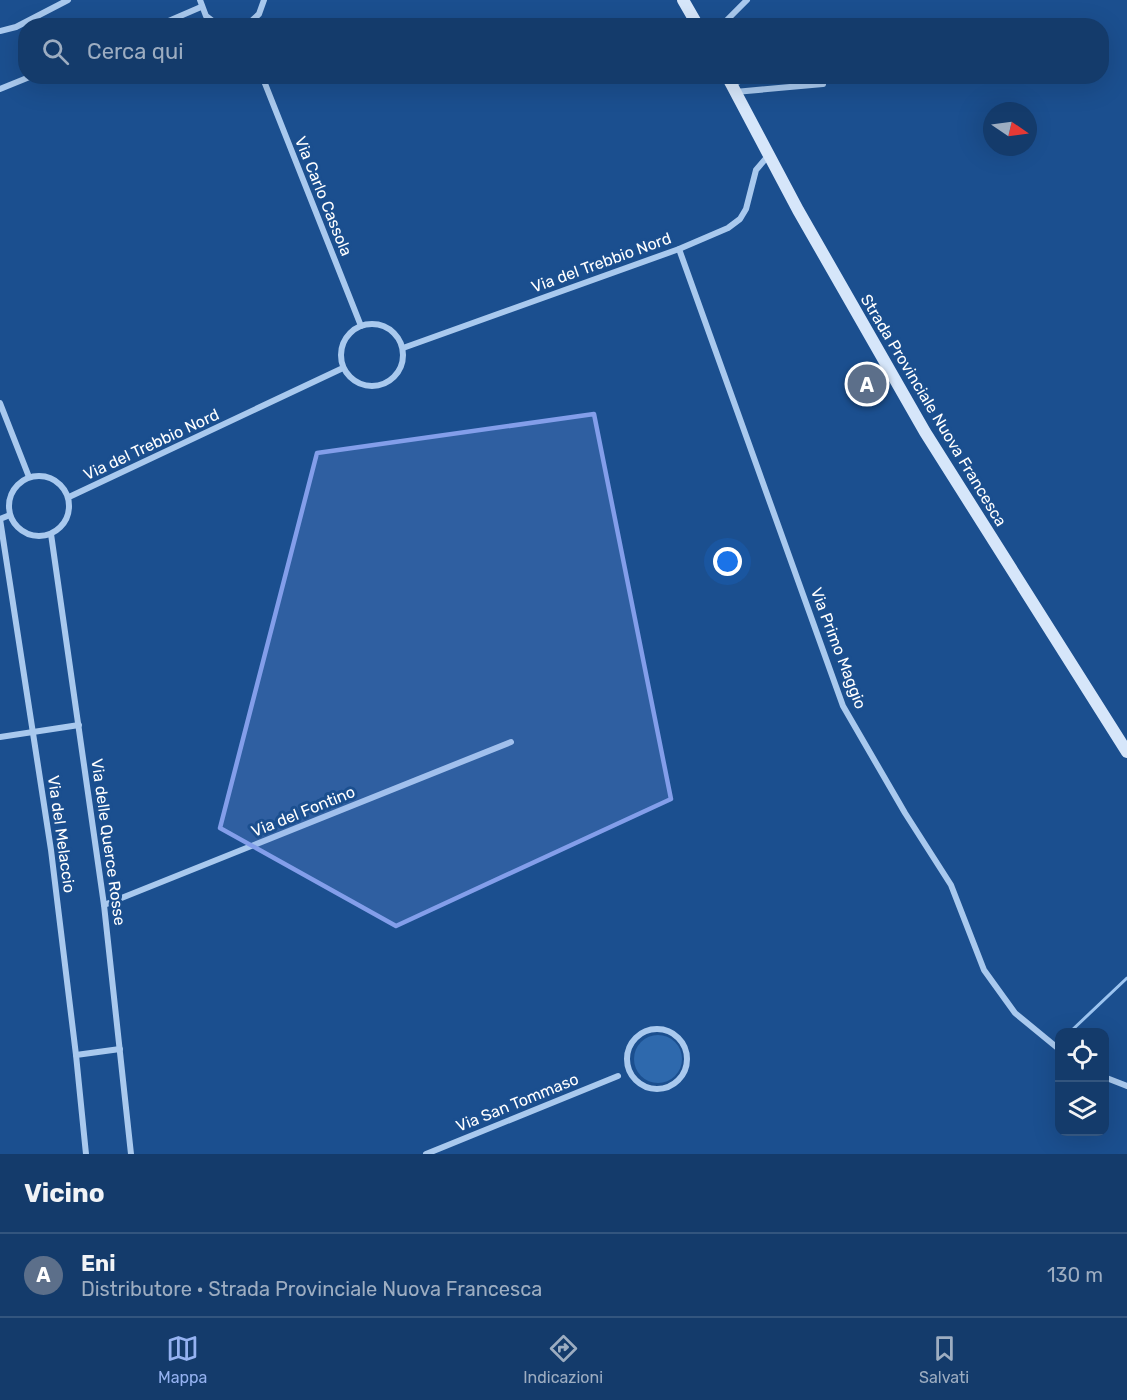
<!DOCTYPE html>
<html lang="it">
<meta charset="utf-8">
<style>
:root{--surface:#143b6b;--page:#214673;--text:#f1f3f6;--muted:#9dadc1;--line:#33557e;--accent:#95b2f1}
body{margin:0;font-family:Rubik,sans-serif;background:var(--page);color:var(--text)}
.controls{position:absolute;right:18px;bottom:18px;display:grid;overflow:hidden;border-radius:12px;box-shadow:0 6px 24px #0002}
.controls button{width:54px;height:54px;display:grid;place-items:center;padding:0;border:0;border-bottom:2px solid var(--line);background:var(--surface);color:var(--text);font:30px sans-serif}
.compass{position:absolute;left:983px;top:102px;width:54px;height:54px;border-radius:50%;background:var(--surface);box-shadow:0 6px 24px #0002;rotate:103deg}
.you{position:absolute;left:728px;top:562px;width:21px;height:21px;margin:-15px;border:4px solid #fff;border-radius:50%;background:#1a73e8;box-shadow:0 0 0 9px #1a73e833}
.badge{display:grid;place-items:center;width:39px;height:39px;border-radius:50%;background:var(--accent);color:#fff;font-size:20px;font-weight:700}
.pin{position:absolute;translate:-50% -50%;border:3px solid #fff;box-shadow:0 2px 6px #0006}
.list{margin:0;padding:0;list-style:none}
h2{display:flex;justify-content:space-between;align-items:center;height:78px;margin:0;padding:0 24px;font-size:26px}
h2 small{font-size:20px;font-weight:400;color:var(--muted)}
.list li{display:grid;grid-template-columns:39px 1fr auto;gap:18px;align-items:center;box-sizing:border-box;height:84px;padding:0 24px;border-top:2px solid var(--line)}
.list b{display:block;font-size:22px;white-space:nowrap}
.list p{margin:0;font-size:20px;white-space:nowrap;color:var(--muted)}
.list em{font-size:20px;font-style:normal;color:var(--muted)}
.icon{flex:none;width:33px;height:33px;fill:none;stroke:currentColor;stroke-width:2;stroke-linecap:round;stroke-linejoin:round}
.map{position:relative;flex:none;width:1127px;height:1154px;overflow:hidden}
.search{position:absolute;background:var(--surface);box-shadow:0 6px 24px #0002;left:18px;right:18px;top:18px;height:66px;display:flex;align-items:center;gap:15px;box-sizing:border-box;padding:0 21px;border-radius:24px;color:var(--muted);font-size:22px}
.sheet{height:162px;background:var(--surface)}
nav{display:flex;justify-content:space-around;align-items:center;box-sizing:border-box;height:84px;border-top:2px solid var(--line);background:var(--surface);font-size:16px;color:var(--muted)}
nav a{display:grid;justify-items:center;gap:3px}
nav .on{color:var(--accent)}
.map>svg:first-child{display:block}
</style>
<div class="map">
<svg width="1127" height="1154" viewBox="0 0 1127 1154">
<rect width="100%" height="100%" fill="#1b4f8f"/>
<circle fill="#2e69ad" cx="658" cy="1059" r="24"/>
<g fill="none" stroke-linecap="round" stroke-linejoin="round">
<path stroke="#9cc4f0" stroke-width="3" d="M1070,1032L1127,978"/>
<g stroke="#a9c9ee" stroke-width="6">
<path d="M200,0L206,16L219,26"/>
<path d="M157,26L201,7"/>
<path d="M246,26L259,14L264,0"/>
<path d="M721,26L747,0"/>
<path d="M0,31L16,27L68,0"/>
<path d="M262,76L361,326"/>
<path d="M732,84L753,76"/>
<path d="M0,89L32,76"/>
<path d="M735,92L823,84"/>
<path d="M679,249L843,706L905,813L951,885L984,970L1015,1013L1060,1050"/>
<circle cx="372" cy="355" r="31"/>
<path d="M403,348L679,249L728,228L740,219L746,209L756,170L768,156"/>
<path d="M0,403L29,477"/>
<circle cx="39" cy="506" r="30"/>
<path d="M69,497L343,368"/>
<path d="M10,515L0,519L51,850L76,1055L86,1154"/>
<path d="M51,534L104,905L131,1154"/>
<path d="M0,737L79,725"/>
<path d="M104,905L511,742"/>
<circle cx="657" cy="1059" r="30"/>
<path d="M76,1055L120,1049"/>
<path d="M1104,1077L1127,1086"/>
<path d="M426,1154L618,1076"/>
</g>
<g stroke="#d6e6fa" stroke-width="12">
<path d="M683,0L698,26"/>
<path d="M727,76L798,210L925,432L1127,752"/>
</g>
</g>
<path fill="#839eea" fill-opacity="0.2" stroke="#839eea" stroke-width="4.5" stroke-linejoin="round" d="M594,414L671,799L396,926L220,828L317,453Z"/>
<g text-anchor="middle" stroke-width="6" stroke-linejoin="round" paint-order="stroke">
<g font-size="16" fill="#fff" stroke="#1b4f8f">
<text transform="translate(324 196) rotate(68)" y="6">Via Carlo Cassola</text>
<text transform="translate(601 262) rotate(-20)" y="6">Via del Trebbio Nord</text>
<text transform="translate(934 410) rotate(59)" y="6">Strada Provinciale Nuova Francesca</text>
<text transform="translate(151 444) rotate(-25)" y="6">Via del Trebbio Nord</text>
<text transform="translate(839 648) rotate(69)" y="6">Via Primo Maggio</text>
<text transform="translate(303 811) rotate(-22)" y="6">Via del Fontino</text>
<text transform="translate(62 834) rotate(82)" y="6">Via del Melaccio</text>
<text transform="translate(109 842) rotate(82)" y="6">Via delle Querce Rosse</text>
<text transform="translate(517 1102) rotate(-22)" y="6">Via San Tommaso</text>
</g>
</g>
</svg>
<div class="controls">
<button><svg class="icon" aria-label="locate" viewBox="0 0 24 24"><circle cx="12" cy="12" r="6"/><path d="M12 2v4M12 18v4M2 12h4M18 12h4"/></svg></button>
<button><svg class="icon" aria-label="layers" viewBox="0 0 24 24"><path d="M12 4l9 5-9 5-9-5zM3 14l9 5 9-5"/></svg></button>
</div>
<svg class="compass" viewBox="-18 -18 36 36"><path d="M0-13l5 13h-10z" fill="#e53935"/><path d="M0 13l5-13h-10z" fill="#9dadc1"/></svg>
<div class="you"></div>
<div class="pin badge" style="left:867px;top:384px;background:#5c6f8a">A</div>
<div class="search"><svg class="icon" aria-label="search" viewBox="0 0 24 24"><circle cx="10" cy="10" r="6"/><path d="M15 15l6 6"/></svg>Cerca qui</div>
</div>
<section class="sheet">
<h2>Vicino<small></small></h2>
<ul class="list">
<li><span class="badge" style="background:#5c6f8a">A</span><div><b>Eni</b><p>Distributore · Strada Provinciale Nuova Francesca</p></div><em>130 m</em></li>
</ul>
</section>
<nav>
<a class="on"><svg class="icon" aria-label="map" viewBox="0 0 24 24"><path d="M3 6l6-2 6 2 6-2v14l-6 2-6-2-6 2zM9 4v14M15 6v14"/></svg>Mappa</a>
<a><svg class="icon" aria-label="directions" viewBox="0 0 24 24"><path d="M12 3l9 9-9 9-9-9zM9 14v-3h6M13 9l2 2-2 2"/></svg>Indicazioni</a>
<a><svg class="icon" aria-label="saved" viewBox="0 0 24 24"><path d="M7 4h10v16l-5-4-5 4z"/></svg>Salvati</a>
</nav>
